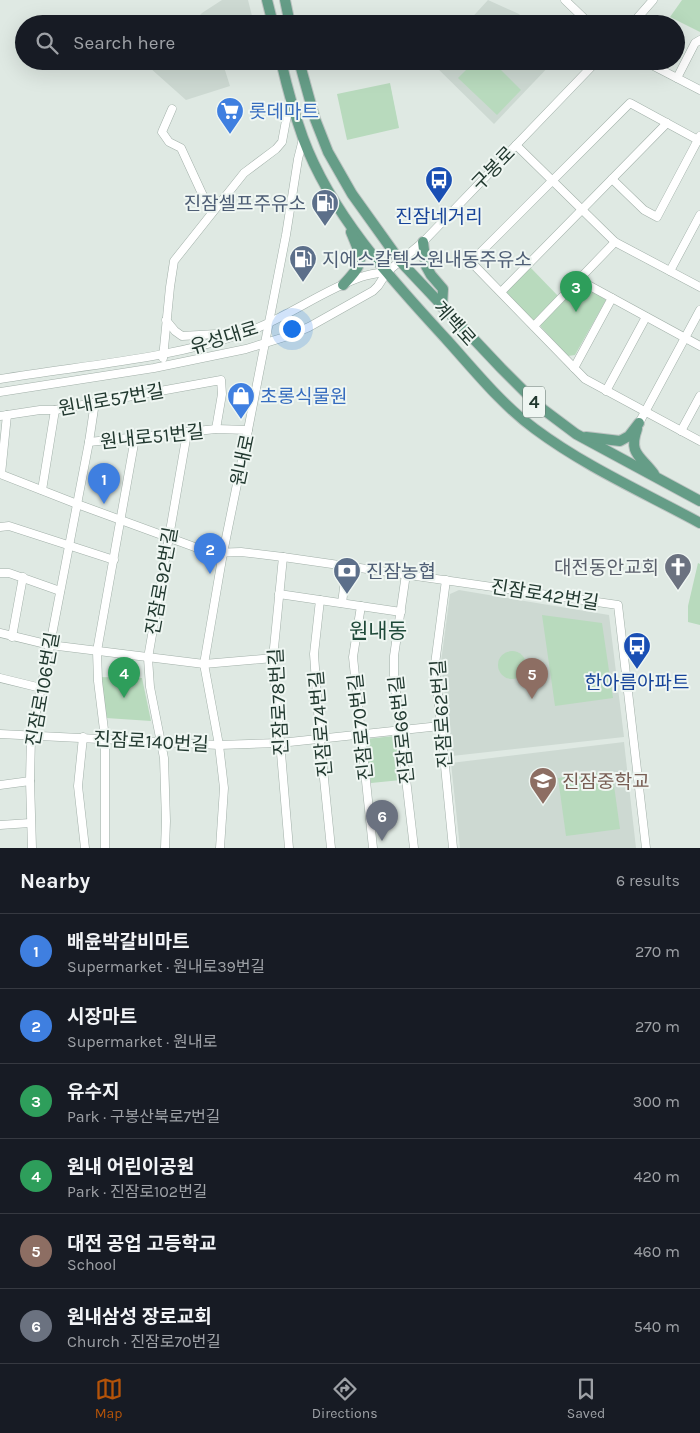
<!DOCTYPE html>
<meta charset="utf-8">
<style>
:root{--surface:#171b24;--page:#20242c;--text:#f1f3f6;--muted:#9ea1a6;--line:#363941;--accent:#b45309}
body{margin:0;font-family:Karla,"Noto Sans KR",sans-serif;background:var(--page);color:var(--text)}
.you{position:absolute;left:291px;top:328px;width:18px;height:18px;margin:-12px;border:4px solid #fff;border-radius:50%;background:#1a73e8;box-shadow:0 0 0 8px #1a73e833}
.badge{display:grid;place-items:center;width:32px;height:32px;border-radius:50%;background:var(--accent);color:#fff;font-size:16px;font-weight:700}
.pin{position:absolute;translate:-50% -41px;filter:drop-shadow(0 1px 2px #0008)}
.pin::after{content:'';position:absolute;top:26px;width:18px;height:15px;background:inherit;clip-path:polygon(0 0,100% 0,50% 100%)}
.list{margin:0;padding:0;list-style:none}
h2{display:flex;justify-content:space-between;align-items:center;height:65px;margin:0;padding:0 20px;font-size:21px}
h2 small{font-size:16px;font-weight:400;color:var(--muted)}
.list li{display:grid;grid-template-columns:32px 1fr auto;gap:15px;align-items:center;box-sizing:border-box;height:75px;padding:0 20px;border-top:1px solid var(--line)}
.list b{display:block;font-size:19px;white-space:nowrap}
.list p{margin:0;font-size:16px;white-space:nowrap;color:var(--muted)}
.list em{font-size:16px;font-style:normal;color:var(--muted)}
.icon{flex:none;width:28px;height:28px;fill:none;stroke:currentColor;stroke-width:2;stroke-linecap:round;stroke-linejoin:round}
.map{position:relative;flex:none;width:700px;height:848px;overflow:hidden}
.search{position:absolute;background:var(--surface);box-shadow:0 5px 20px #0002;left:15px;right:15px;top:15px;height:55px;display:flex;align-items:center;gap:12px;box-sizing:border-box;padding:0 18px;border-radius:28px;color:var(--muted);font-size:19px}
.sheet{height:515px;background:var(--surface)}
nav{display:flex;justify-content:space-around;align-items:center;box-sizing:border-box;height:70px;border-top:1px solid var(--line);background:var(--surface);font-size:14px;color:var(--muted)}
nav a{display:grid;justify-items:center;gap:2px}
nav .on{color:var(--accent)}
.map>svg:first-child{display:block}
</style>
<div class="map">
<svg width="700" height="848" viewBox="0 0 700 848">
<rect width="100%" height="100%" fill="#dfe9e3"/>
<g fill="#cdd9d2">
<path d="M222,0H248L254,24H191L202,13Z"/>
<path d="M488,0L519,14L529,24H466Z"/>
<path d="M155,61H234L224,67L230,86L186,100L149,67Z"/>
<path d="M430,61H554L494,124Z"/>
<path d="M459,590L609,615L624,737L452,756L441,662L450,594Z"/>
<path d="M624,742L636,848H460L451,763Z"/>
</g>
<g fill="#b8dabd">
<path d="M682,0H700V32L670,17Z"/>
<path d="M475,61H492L521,90L497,115L458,78Z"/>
<path d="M390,83L399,128L347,140L337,94Z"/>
<path d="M529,266L559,297L535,323L504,291Z"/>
<path d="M582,283L606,300L575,355L568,356L541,327L540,323Z"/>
<path d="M698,563L700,564V625L688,622V606Z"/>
<path d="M542,615L602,623L613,698L555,706Z"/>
<circle cx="512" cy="665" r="14"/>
<path d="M98,677L142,678L151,721L106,718Z"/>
<path d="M394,736L396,740L401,780L371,783L366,739Z"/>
<path d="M612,771L620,829L566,836L558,778Z"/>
</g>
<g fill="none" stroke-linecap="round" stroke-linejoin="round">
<defs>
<g id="minor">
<path d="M565,0L590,24"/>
<path d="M632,24L653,0"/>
<path d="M644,61L700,90"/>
<path d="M677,78L695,43L700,40"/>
<path d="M172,109L162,132L169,142L181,148L211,213"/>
<path d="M700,141L630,103L471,262L585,379L700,441"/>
<path d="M516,145L615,242L700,287"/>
<path d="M612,179L644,210L657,217L700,136"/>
<path d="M670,271L700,215"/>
<path d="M579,280L700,346"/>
<path d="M501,292L667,123"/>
<path d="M166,320L175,331L182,336L234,333"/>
<path d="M534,326L615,242"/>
<path d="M163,358L170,287L174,261L244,173L276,149L282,142L290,99"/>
<path d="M574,368L612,298"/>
<path d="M0,379C83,365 167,360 247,332C287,318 321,291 361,277C369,274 378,273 387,272"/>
<path d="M606,391L646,317"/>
<path d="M0,392L154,368L246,349L288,336L309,327L373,291L378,286L387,272L423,242L597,61"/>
<path d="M0,416L40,410H55L221,380L222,394L216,429"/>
<path d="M639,423L700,310"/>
<path d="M681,431L700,396"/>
<path d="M89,442L216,429L248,430"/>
<path d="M0,474L77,504L211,553L241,552L283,557L618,605L646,848"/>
<path d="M1,474L7,415"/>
<path d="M42,490L55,410"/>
<path d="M0,527L9,526L114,560"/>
<path d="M283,557L273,658L289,848"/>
<path d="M0,573H9L60,591"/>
<path d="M406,574L394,656V675L414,848"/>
<path d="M446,580L435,664L453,848"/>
<path d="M279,594L401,612"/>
<path d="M320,600L314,654L320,739L331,848"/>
<path d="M342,603L347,565"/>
<path d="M361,606L353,657L373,848"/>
<path d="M0,633L50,645L204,664L273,658"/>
<path d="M12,637L23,577"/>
<path d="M0,678L41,688"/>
<path d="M0,734L219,745L280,743L440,726"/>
<path d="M83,737L78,786L85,848"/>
<path d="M0,785L30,781"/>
<path d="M0,825L30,823"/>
<path d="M32,848L30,781L31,736L50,645L89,442L95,402"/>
<path d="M105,848V738L98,681L97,651L135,438"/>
<path d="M165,848L166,821L164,758L150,687L148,658L187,433"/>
<path d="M220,848L224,788L219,745L204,664L223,553L248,430L286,235L298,159L303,139"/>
</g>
<g id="major">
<path d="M267,0L273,24"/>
<path d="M285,0L290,24"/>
<path d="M281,61C287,87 294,113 303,138C332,216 392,280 447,340C475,371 502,405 535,429C586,467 645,493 700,523"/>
<path d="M299,61L315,119L328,152L352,194L400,261L501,368L540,407L576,434L700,501"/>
<path d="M423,242L426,266L431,275L443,289L442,307"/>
<path d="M343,285C365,262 363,261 351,232"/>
<path d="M637,429C628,454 641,456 654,474"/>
<path d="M586,437L620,441L629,436L639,423"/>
</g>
</defs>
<use href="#minor" stroke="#a2b0a9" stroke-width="9"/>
<use href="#major" stroke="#bcc3c1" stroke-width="12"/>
<use href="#minor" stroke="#fff" stroke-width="8"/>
<use href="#major" stroke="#659d87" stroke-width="10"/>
</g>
<defs>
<symbol id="supermarket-pin" viewBox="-11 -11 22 30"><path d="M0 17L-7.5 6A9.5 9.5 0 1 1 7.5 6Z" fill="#3f7fe0" stroke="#eff6f2"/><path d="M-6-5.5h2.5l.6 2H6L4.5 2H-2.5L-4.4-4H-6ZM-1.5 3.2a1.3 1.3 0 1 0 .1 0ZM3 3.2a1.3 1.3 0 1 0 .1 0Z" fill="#fff"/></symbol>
<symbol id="bus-pin" viewBox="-11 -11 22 30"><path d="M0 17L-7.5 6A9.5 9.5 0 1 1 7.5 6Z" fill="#1a4fb4" stroke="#eff6f2"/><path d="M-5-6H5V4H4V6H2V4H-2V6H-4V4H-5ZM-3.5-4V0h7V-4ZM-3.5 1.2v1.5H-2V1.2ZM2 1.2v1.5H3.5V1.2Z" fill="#fff"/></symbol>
<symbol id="fuel-pin" viewBox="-11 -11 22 30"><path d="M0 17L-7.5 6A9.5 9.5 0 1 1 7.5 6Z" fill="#5c6f8a" stroke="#eff6f2"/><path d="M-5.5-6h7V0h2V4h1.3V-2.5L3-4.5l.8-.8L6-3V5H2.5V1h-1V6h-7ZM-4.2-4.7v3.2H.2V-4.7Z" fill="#fff"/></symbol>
<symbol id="shop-pin" viewBox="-11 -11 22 30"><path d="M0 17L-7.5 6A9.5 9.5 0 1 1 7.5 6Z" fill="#3f7fe0" stroke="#eff6f2"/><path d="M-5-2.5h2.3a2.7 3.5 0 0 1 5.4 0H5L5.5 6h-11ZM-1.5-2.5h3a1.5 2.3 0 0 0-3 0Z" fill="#fff"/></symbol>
<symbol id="church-pin" viewBox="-11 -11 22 30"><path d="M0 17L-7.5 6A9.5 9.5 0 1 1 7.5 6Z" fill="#6b7280" stroke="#eff6f2"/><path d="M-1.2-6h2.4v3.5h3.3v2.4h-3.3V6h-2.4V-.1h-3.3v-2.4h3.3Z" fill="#fff"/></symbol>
<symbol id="bank-pin" viewBox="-11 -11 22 30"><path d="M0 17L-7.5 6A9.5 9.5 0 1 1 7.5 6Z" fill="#5c6f8a" stroke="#eff6f2"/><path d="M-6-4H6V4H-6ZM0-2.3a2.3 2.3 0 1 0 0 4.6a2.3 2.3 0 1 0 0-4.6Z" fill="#fff"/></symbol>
<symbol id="school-pin" viewBox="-11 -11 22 30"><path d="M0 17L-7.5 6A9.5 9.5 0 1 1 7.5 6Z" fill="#8d6e63" stroke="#eff6f2"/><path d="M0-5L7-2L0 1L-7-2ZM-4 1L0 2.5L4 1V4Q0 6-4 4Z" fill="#fff"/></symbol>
</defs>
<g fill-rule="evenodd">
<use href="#supermarket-pin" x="214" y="95" width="32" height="43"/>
<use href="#bus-pin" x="423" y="164" width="32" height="43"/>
<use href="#fuel-pin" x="309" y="187" width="32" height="43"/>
<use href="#fuel-pin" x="287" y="243" width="32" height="43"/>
<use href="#shop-pin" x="225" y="380" width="32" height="43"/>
<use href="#church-pin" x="662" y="551" width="32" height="43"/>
<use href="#bank-pin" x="331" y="555" width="32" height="43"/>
<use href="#bus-pin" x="621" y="630" width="32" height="43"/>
<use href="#school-pin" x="527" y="765" width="32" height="43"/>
</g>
<g text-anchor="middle" stroke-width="4" stroke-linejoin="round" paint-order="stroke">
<rect fill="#eff6f2" stroke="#5f716a" stroke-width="1" x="523" y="386.5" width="22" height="31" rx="4"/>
<g font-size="18" font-weight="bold" fill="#21382f">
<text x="534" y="408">4</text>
</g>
<g font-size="19" fill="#366cbe" stroke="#eff6f2" text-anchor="start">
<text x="249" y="118">롯데마트</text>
<text x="260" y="403">초롱식물원</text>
</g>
<g font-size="19" fill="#21382f" stroke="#eff6f2">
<text transform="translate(493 168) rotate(-46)" y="7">구봉로</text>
<text transform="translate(455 323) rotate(48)" y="7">계백로</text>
<text transform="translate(224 337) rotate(-17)" y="7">유성대로</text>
<text transform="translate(111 399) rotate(-10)" y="7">원내로57번길</text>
<text transform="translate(152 436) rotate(-6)" y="7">원내로51번길</text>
<text transform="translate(242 460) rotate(-78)" y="7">원내로</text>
<text transform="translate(161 581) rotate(-80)" y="7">진잠로92번길</text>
<text transform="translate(545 594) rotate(9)" y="7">진잠로42번길</text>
<text transform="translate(42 689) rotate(-80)" y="7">진잠로106번길</text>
<text transform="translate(278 702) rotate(-93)" y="7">진잠로78번길</text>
<text transform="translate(441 714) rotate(-94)" y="7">진잠로62번길</text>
<text transform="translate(320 724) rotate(-95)" y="7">진잠로74번길</text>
<text transform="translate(360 727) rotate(-96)" y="7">진잠로70번길</text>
<text transform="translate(401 730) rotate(-96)" y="7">진잠로66번길</text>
<text transform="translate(151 741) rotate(3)" y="7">진잠로140번길</text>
</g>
<g font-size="19" fill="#4e5e75" stroke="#eff6f2" text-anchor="start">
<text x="306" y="210" text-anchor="end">진잠셀프주유소</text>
<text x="322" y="266">지에스칼텍스원내동주유소</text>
<text x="366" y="578">진잠농협</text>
</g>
<g font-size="19" fill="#164399" stroke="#eff6f2">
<text x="439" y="223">진잠네거리</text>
<text x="637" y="689">한아름아파트</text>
</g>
<g font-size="19" fill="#5b616d" stroke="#eff6f2" text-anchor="end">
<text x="659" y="574">대전동안교회</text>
</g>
<g font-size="19" fill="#785e54" stroke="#eff6f2" text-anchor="start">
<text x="562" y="788">진잠중학교</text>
</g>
<g font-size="21" fill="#1e4939" stroke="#eff6f2">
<text x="378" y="638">원내동</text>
</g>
</g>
</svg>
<div class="you"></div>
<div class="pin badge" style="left:104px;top:504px;background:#3f7fe0">1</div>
<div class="pin badge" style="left:210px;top:574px;background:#3f7fe0">2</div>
<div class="pin badge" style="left:576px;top:312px;background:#2e9e5b">3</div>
<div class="pin badge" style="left:124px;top:698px;background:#2e9e5b">4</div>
<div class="pin badge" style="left:532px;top:699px;background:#8d6e63">5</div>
<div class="pin badge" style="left:382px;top:841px;background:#6b7280">6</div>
<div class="search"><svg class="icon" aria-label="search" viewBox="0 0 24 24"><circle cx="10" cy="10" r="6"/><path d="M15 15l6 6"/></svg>Search here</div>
</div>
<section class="sheet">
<h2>Nearby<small>6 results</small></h2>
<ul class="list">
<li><span class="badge" style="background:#3f7fe0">1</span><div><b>배윤박갈비마트</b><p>Supermarket · 원내로39번길</p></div><em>270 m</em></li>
<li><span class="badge" style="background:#3f7fe0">2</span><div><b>시장마트</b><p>Supermarket · 원내로</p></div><em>270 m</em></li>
<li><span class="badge" style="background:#2e9e5b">3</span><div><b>유수지</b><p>Park · 구봉산북로7번길</p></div><em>300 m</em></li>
<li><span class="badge" style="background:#2e9e5b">4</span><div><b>원내 어린이공원</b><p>Park · 진잠로102번길</p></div><em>420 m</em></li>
<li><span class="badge" style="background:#8d6e63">5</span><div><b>대전 공업 고등학교</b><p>School</p></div><em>460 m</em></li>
<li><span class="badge" style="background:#6b7280">6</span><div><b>원내삼성 장로교회</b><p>Church · 진잠로70번길</p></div><em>540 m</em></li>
</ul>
</section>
<nav>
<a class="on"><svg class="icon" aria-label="map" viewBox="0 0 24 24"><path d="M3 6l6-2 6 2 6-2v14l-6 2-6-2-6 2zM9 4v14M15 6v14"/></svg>Map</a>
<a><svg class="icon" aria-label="directions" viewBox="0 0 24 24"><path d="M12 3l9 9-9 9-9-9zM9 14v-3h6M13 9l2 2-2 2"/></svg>Directions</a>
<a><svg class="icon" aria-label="saved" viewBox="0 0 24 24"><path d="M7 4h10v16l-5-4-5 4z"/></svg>Saved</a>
</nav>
